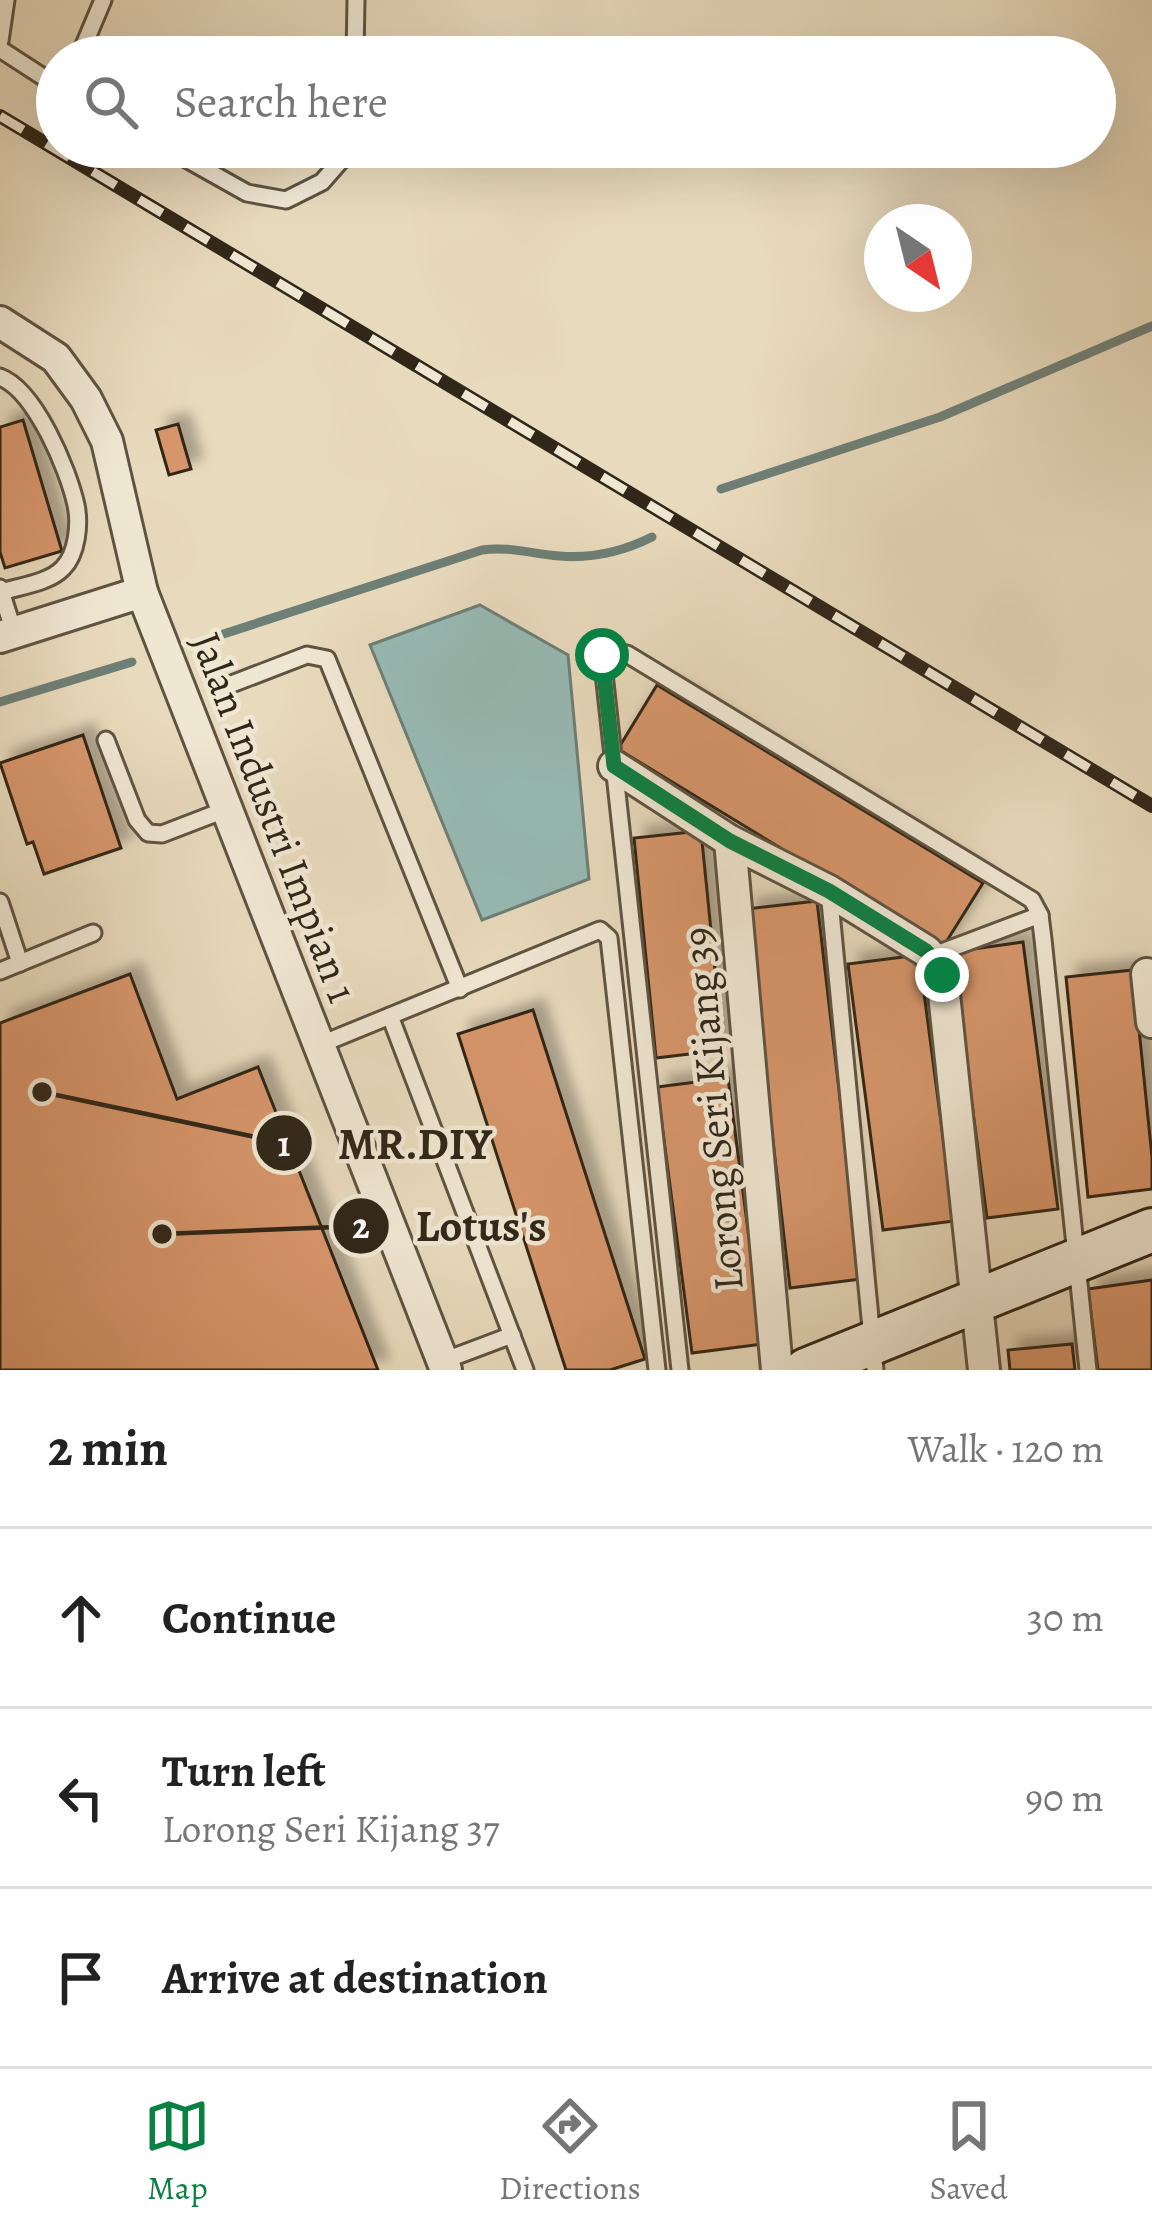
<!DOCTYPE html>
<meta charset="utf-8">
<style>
:root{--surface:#fff;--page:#f6f6f6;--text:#222;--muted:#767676;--line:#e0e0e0;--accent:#0b8043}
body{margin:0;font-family:Alegreya,serif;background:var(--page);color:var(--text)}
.compass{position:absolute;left:864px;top:204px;width:108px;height:108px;border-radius:50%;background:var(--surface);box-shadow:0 12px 48px #0002;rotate:145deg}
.stop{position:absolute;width:36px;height:36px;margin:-27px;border:9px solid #0b8043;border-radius:50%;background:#fff}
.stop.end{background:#0b8043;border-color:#fff;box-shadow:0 3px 12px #0008}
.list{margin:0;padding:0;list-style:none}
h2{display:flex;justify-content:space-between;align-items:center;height:156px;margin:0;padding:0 48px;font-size:51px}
h2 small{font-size:39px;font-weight:400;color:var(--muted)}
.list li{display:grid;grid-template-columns:78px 1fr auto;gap:36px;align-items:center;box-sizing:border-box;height:180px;padding:0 48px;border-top:3px solid var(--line)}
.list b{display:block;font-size:45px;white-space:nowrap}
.list p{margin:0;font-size:39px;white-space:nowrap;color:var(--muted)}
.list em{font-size:39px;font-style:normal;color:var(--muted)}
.icon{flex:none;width:66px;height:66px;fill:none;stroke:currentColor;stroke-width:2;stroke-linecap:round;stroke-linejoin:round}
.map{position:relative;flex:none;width:1152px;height:1370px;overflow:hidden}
.search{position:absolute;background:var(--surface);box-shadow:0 12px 48px #0002;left:36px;right:36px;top:36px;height:132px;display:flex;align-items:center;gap:30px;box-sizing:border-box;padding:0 42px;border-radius:66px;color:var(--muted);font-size:45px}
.sheet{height:696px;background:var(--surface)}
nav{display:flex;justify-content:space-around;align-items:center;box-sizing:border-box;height:168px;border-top:3px solid var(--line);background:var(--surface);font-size:33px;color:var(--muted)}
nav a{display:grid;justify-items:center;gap:6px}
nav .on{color:var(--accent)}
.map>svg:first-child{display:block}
</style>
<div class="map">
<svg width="1152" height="1370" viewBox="0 0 1152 1370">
<defs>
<filter id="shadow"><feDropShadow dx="11" dy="-11" stdDeviation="6" flood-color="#0004"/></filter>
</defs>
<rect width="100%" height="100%" fill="#e8dabc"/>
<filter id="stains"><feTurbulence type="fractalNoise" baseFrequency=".00167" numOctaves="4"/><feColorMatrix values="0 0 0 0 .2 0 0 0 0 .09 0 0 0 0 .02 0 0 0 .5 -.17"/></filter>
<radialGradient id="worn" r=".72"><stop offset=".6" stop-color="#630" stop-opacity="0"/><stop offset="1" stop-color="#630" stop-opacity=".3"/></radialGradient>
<path fill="#97bab4" stroke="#6e7f76" stroke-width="3" d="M480,605L568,655L589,879L482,920L370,645Z"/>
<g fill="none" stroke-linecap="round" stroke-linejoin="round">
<g stroke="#6e7f76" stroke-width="9">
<path d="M721,489L940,417L1152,326"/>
<path d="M205,640L482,550C508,546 533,554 559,556C593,559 622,552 652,537"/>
<path d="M0,702L132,662"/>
</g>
</g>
<g fill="#d6956a" stroke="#312719" stroke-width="3" filter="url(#shadow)">
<path d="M23,420L62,551L5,568L0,552V427Z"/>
<path d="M178,424L191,469L169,475L156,430Z"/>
<path d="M657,685L983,883L943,947L618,749Z"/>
<path d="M83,735L121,848L44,874L33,842L27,844L0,763Z"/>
<path d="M701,831L723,1050L656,1058L634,838Z"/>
<path d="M817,901L861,1279L790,1288L746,909Z"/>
<path d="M1023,942L1058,1209L987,1218L952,952Z"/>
<path d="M919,955L954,1221L883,1230L848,964Z"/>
<path d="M1133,970L1152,1157V1189L1088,1197L1066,977Z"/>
<path d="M130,974L177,1099L258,1067L378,1370H0V1023Z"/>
<path d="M533,1010L645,1359L610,1370H566L458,1034Z"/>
<path d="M728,1078L763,1344L692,1353L657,1087Z"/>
<path d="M1152,1280V1370H1098L1088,1289Z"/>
<path d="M1072,1344L1075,1370H1010L1008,1350Z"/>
</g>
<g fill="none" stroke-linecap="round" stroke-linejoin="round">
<defs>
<g id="lane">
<path d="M0,41L6,0"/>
<path d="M0,49L57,86"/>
<path d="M79,57L103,0"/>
<path d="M355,57L356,0"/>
<path d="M165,147L247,193L286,200L322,182L343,158L347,147"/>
<path d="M0,377C35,390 68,469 76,505C80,524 77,554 63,568C49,583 20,586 1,592"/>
<path d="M0,588L14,632"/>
<path d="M229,685L307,655L327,659L460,989"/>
<path d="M106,740L137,820L148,833L162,834L227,809"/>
<path d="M829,891L875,1370"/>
<path d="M0,902L20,963"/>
<path d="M931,956L1040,915"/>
<path d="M0,971L93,933"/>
<path d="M390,1016L525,1370"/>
<path d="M319,1045L600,930L609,938L657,1370"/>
<path d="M443,1361L512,1335"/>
<path d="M680,1370L602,655L627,654L1032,900L1040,915L1043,939L1088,1370"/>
</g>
<g id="street">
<path d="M0,322L56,358L86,399L107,441L142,592L446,1370"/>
<path d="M0,637L142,592"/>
<path d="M614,766L730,841L829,891L926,951L938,964L942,975L984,1370"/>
<path d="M730,841L777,1370"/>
<path d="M1147,974L1152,1022"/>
</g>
<path id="secondary" d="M806,1370L1152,1230"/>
</defs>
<use href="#lane" stroke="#5f5442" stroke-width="21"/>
<use href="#street" stroke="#5f5442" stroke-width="36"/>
<use href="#secondary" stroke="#312719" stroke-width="48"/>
<use href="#lane" stroke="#f0e7d3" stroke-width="15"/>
<use href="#street" stroke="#f0e7d3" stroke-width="30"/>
<use href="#secondary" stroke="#f0e7d3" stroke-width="42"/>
<defs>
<path id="rail" d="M0,116L1152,806"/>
</defs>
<use href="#rail" stroke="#312719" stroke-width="14"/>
<use href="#rail" stroke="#f0e7d3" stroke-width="9" stroke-dasharray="27" stroke-linecap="butt"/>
</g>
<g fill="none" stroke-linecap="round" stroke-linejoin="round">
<path stroke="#0b8043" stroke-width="15" d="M602,655L614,766L730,841L829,891L926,951L938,964L942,975"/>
</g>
<g text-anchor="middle" stroke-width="9" stroke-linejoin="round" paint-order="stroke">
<g font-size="42" fill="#312719" stroke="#f0e7d3">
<text transform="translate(275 817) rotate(69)" y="15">Jalan Industri Impian 1</text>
<text transform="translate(712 1109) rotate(-95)" y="15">Lorong Seri Kijang 39</text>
</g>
</g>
<path fill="none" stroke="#312719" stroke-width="4.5" d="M42 1092L284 1143M162 1234L361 1226"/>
<g fill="#312719" stroke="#f0e7d3" stroke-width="4.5">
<circle cx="42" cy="1092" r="12"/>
<circle cx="162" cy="1234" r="12"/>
<circle cx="284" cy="1143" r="30"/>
<circle cx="361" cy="1226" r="30"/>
</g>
<g font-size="36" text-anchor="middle" font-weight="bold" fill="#fff">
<text x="284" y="1156">1</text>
<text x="361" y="1238">2</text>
</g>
<g font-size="45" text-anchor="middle" font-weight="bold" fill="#312719" stroke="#f0e7d3" stroke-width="9" stroke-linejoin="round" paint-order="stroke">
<text x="415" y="1159">MR.DIY</text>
<text x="481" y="1241">Lotus's</text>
</g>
<rect width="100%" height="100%" filter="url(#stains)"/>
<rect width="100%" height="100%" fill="url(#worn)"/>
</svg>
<svg class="compass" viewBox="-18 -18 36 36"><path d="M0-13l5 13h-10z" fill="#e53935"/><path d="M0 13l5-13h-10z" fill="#767676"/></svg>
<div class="stop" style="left:602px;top:655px"></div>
<div class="stop end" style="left:942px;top:975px"></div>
<div class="search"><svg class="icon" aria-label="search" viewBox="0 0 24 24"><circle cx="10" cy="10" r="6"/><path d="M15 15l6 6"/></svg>Search here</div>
</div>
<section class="sheet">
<h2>2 min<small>Walk · 120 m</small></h2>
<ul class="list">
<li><svg class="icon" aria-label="ahead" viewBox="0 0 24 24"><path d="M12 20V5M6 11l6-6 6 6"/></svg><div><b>Continue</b></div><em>30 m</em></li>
<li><svg class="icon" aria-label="left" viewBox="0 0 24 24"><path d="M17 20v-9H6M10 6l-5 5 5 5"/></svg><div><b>Turn left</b><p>Lorong Seri Kijang 37</p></div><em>90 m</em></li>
<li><svg class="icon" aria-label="arrive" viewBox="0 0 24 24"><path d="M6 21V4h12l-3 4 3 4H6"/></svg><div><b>Arrive at destination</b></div></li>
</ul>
</section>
<nav>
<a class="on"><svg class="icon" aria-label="map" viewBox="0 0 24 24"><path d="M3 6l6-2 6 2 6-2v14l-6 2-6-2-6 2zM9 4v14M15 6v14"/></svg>Map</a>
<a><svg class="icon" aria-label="directions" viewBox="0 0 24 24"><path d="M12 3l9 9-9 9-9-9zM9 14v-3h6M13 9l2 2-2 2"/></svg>Directions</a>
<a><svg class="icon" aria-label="saved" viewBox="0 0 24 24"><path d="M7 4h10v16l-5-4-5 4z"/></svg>Saved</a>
</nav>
